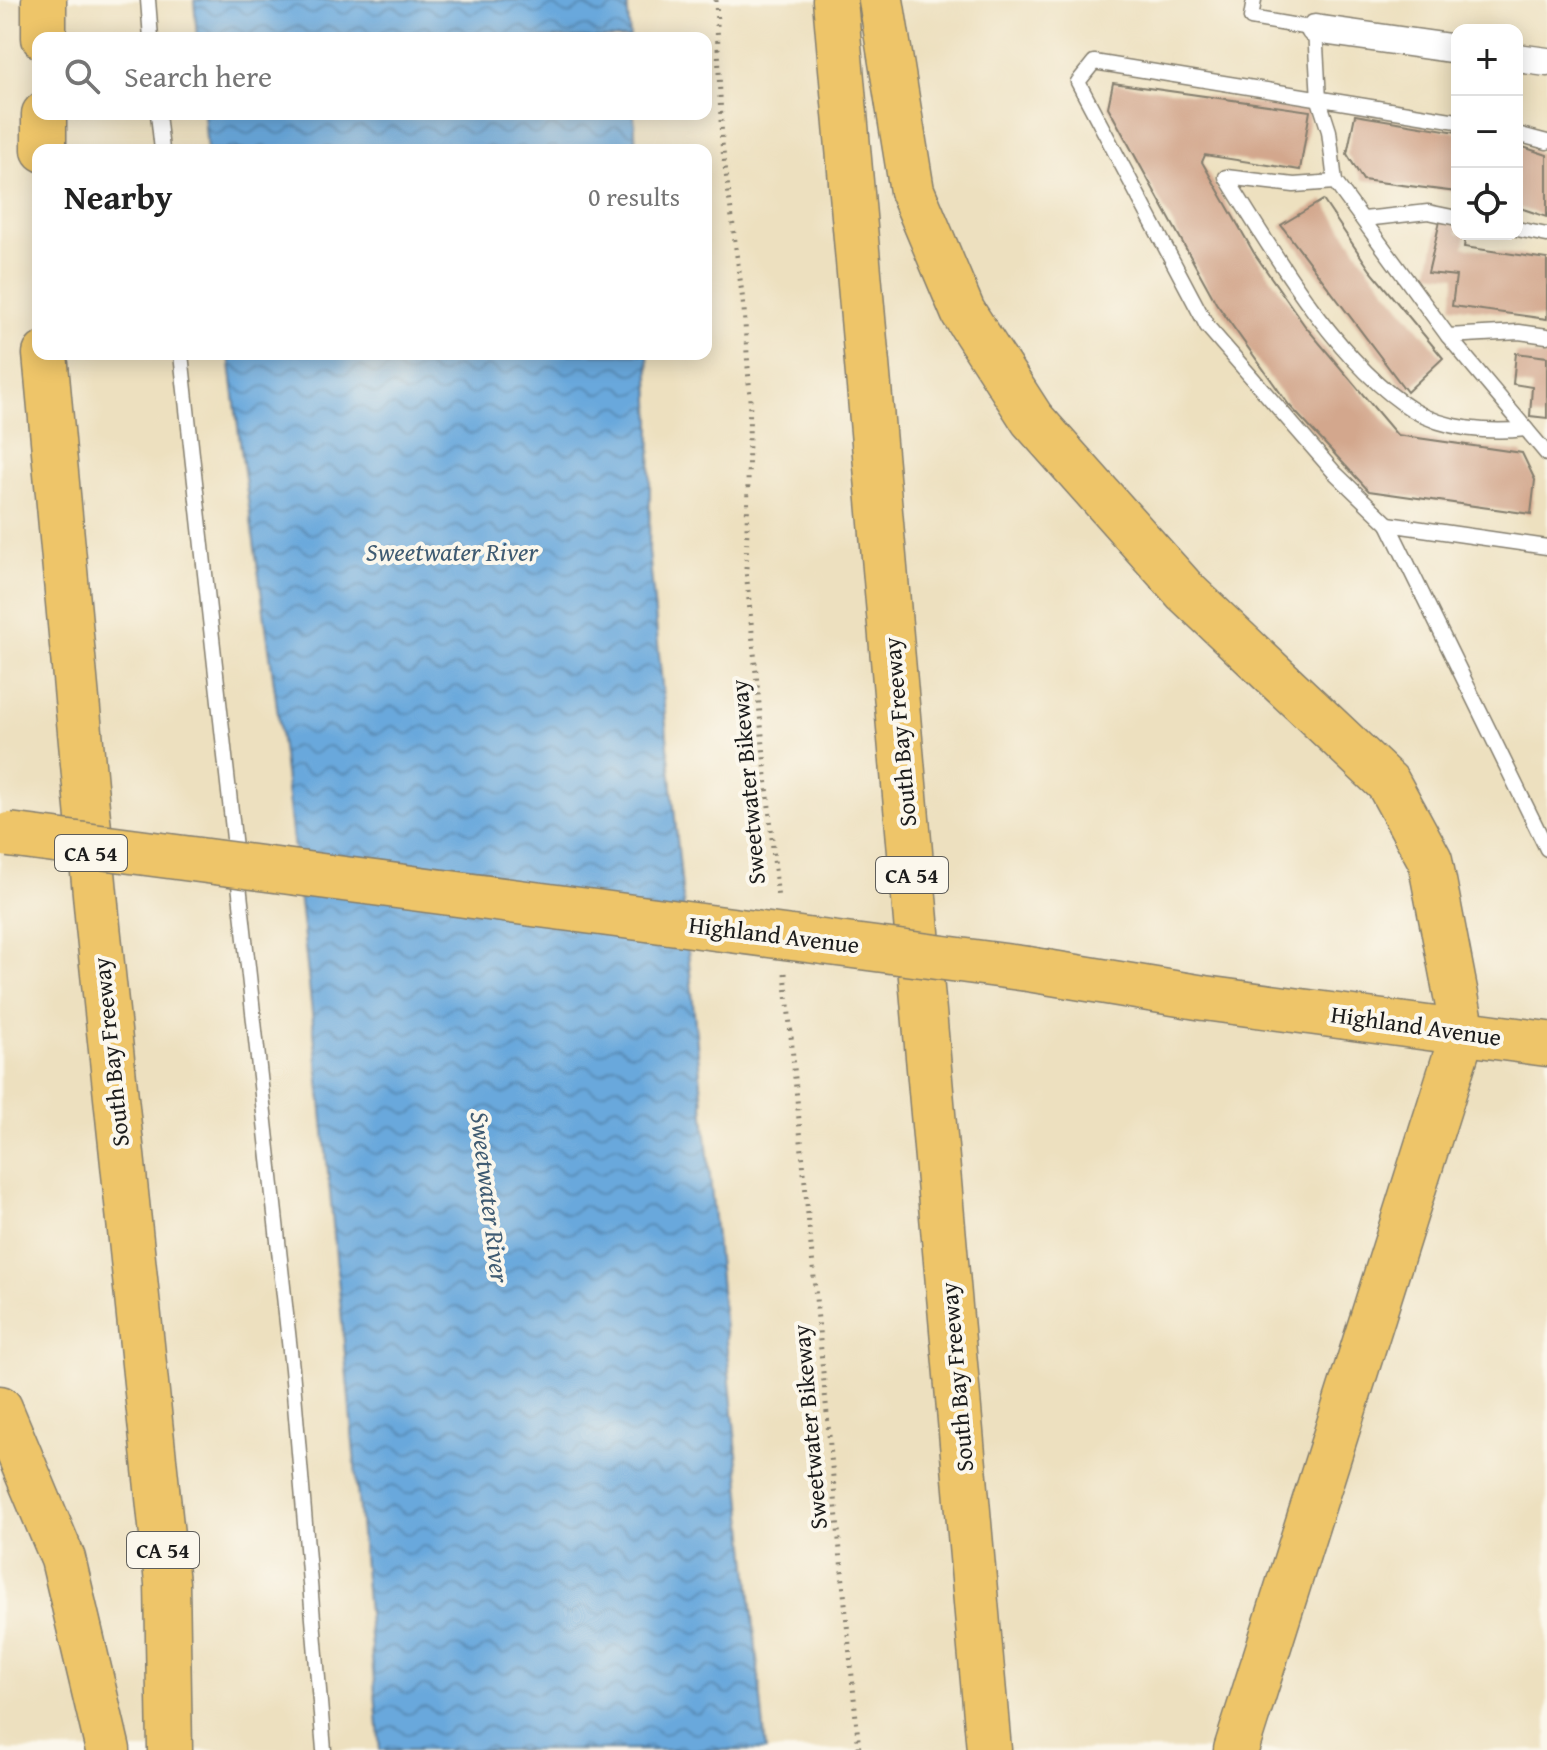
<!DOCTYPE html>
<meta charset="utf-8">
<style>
:root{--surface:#fff;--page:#f2f2f2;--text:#222;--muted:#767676;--line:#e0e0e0}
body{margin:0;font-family:"Gentium Book Plus",serif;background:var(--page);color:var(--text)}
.controls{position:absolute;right:24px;top:24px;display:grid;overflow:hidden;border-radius:16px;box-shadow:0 4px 20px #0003}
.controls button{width:72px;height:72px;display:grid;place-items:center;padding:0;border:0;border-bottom:2px solid var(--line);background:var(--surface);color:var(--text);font:40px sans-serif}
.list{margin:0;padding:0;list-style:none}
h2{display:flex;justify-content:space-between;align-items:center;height:104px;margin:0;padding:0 32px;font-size:34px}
h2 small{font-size:26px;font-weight:400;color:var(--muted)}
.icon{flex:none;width:44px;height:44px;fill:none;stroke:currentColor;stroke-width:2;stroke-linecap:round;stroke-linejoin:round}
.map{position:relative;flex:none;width:1547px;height:1750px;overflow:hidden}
.search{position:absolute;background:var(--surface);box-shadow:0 4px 20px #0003;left:32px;top:32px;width:680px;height:88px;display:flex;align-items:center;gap:20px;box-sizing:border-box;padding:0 28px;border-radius:16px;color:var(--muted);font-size:30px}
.panel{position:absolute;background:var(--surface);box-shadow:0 4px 20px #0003;left:32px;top:144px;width:680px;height:216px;border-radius:16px}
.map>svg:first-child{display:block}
</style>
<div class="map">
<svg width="1547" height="1750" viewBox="0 0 1547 1750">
<defs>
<pattern id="water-waves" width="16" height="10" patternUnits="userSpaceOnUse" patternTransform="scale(2)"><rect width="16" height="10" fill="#69a8dc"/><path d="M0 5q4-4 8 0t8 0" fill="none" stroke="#5688b2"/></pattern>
</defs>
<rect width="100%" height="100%" fill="#fbf7ec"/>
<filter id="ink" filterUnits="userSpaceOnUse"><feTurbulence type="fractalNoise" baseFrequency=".0125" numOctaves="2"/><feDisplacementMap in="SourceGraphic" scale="16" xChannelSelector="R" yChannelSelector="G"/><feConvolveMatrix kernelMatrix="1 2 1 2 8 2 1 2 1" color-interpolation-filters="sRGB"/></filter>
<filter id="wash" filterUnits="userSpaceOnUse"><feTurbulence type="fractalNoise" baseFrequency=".006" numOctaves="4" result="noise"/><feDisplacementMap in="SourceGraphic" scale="32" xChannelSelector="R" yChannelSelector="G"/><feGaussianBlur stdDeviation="1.8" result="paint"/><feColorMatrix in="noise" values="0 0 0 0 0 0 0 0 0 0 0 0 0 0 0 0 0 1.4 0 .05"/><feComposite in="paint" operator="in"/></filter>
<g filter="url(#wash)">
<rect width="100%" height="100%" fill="#ede0bf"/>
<g fill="url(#water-waves)" stroke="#42627c" stroke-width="2">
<path d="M194,0H627L630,38H197Z"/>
<path d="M204,114H634L636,150H207Z"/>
<path d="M229,354H648L651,423L649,551L766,1750H380C350,1410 322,1070 280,732C265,605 243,480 229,354Z"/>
</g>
<g id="blocks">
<g fill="#d3a78d">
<path d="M1113,83L1310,111L1300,170L1205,155L1202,162L1254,253L1305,326L1397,435L1522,453L1535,480L1531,514L1369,491L1289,405L1216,303L1108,107Z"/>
<path d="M1355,115L1457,132V192L1363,180L1347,154Z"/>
<path d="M1517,145L1547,155V217L1517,207Z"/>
<path d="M1323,200L1370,270L1443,358L1407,392L1281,225Z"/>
<path d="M1440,221L1457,224V234H1466L1464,247L1547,259V319L1452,306L1456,276L1428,273Z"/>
<path d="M1516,353L1547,357V418L1530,416L1532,387L1513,384Z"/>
</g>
</g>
</g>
<g filter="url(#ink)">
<use href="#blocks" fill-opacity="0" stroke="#847e6e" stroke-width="2"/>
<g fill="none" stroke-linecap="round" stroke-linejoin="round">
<defs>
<g id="service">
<path d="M148,0L151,38"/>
<path d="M1254,0L1251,18L1315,29L1319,100L1329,131L1335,182L1448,336L1547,454"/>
<path d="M158,114L162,150"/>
<path d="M1517,134L1547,142"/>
<path d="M1335,182L1294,185L1226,177C1272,251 1338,364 1413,410C1445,430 1490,433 1526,429"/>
<path d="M1364,219L1428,212L1457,218"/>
<path d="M1517,229L1547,235"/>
<path d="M1448,336L1519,332L1547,336"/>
<path d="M181,354L292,1369L324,1750"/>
<path d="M1388,524L1334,472L1207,326L1078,82L1094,62L1457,121"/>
<path d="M1547,547L1388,524L1547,849"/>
</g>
<g id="minor">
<path d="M1315,29L1457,49"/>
<path d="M1517,58L1547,62"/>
</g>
<path id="primary" d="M1028,969L1204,998L1547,1044"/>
<g id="motorway">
<path d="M44,0V38"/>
<path d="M835,0L989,1750"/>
<path d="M881,0L912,191L963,312L1032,419L1186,592L1388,783L1430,860L1463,1032L1236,1750"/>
<path d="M44,114V150"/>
<path d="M45,354L98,926L167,1583L170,1750"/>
<path d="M0,1408L63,1559L108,1750"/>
</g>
</defs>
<use href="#service" stroke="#847e6e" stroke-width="17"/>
<use href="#minor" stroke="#847e6e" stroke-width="31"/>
<use href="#primary" stroke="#847e6e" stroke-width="47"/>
<use href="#motorway" stroke="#847e6e" stroke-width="47"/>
<g stroke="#847e6e" stroke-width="5" stroke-dasharray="2 6" stroke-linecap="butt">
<path d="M716,0L722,143L744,309L750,397L746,570L778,900"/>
<path d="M785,973L859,1750"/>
</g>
<use href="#service" stroke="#fff" stroke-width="14"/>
<use href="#minor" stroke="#fff" stroke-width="28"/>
<use href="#primary" stroke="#eec569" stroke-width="44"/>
<use href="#motorway" stroke="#eec569" stroke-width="44"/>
<defs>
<path id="primary-bridge" d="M9,835L1028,969"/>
</defs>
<use href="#primary-bridge" stroke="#847e6e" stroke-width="47" stroke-linecap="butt"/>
<use href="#primary-bridge" stroke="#eec569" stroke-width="44"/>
</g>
</g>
<g text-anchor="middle" stroke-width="8" stroke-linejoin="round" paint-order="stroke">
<g fill="#fbf7ec" stroke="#5f5e5a" stroke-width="2">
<rect x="55" y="835" width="72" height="36" rx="6"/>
<rect x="876" y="857" width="72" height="36" rx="6"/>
<rect x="127" y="1532" width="72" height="36" rx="6"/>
</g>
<g font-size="22" font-weight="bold" fill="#1c1c1c">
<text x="91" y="861">CA 54</text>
<text x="912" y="883">CA 54</text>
<text x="163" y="1558">CA 54</text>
</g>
<g font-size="24" fill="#1c1c1c" stroke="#fbf7ec">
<text transform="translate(900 732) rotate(-95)" y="8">South Bay Freeway</text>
<text transform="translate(748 782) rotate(-95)" y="8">Sweetwater Bikeway</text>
<text transform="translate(774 935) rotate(7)" y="8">Highland Avenue</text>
<text transform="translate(1416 1026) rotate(8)" y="8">Highland Avenue</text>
<text transform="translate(111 1052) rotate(-96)" y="8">South Bay Freeway</text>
<text transform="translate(957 1377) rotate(-95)" y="8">South Bay Freeway</text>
<text transform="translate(810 1427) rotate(-95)" y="8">Sweetwater Bikeway</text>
</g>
<g font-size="26" font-style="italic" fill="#3f5b72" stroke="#fbf7ec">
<text x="452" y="561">Sweetwater River</text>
<text transform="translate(490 1197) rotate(83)" y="9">Sweetwater River</text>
</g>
</g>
</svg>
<div class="controls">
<button>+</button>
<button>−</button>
<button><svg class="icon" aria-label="locate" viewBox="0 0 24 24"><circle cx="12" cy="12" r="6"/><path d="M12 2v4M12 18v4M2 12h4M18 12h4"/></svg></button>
</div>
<div class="search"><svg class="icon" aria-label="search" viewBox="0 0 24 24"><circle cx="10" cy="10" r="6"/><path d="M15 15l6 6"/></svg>Search here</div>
<section class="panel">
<h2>Nearby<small>0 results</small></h2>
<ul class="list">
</ul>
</section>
</div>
